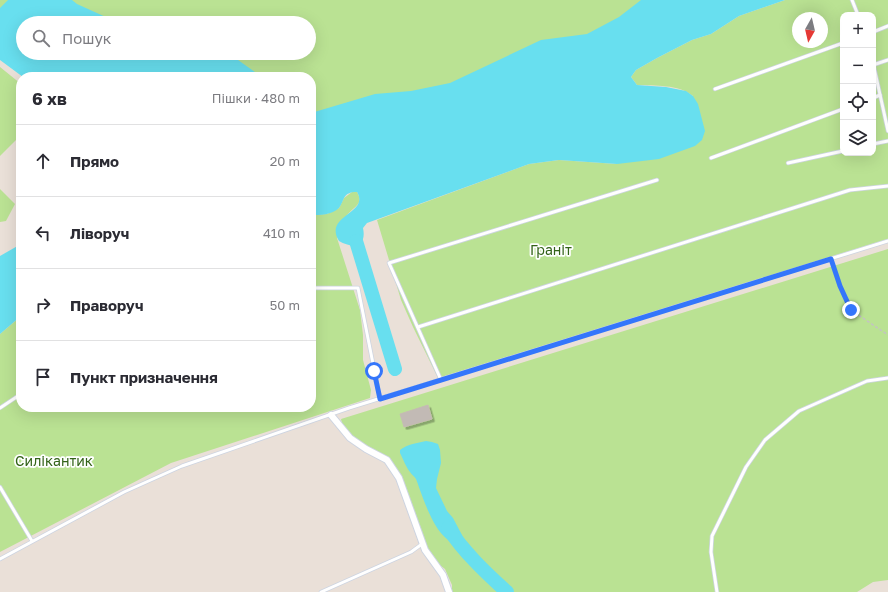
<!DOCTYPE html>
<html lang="uk">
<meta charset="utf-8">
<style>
:root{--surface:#fff;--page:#f7f7f7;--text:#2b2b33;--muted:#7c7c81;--line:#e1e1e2}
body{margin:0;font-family:"Golos Text",sans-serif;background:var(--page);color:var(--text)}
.controls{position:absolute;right:12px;top:12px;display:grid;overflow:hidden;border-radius:8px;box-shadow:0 4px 16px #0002}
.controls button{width:36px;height:36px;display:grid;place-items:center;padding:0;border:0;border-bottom:1px solid var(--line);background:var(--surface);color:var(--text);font:20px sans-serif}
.compass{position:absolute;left:792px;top:12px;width:36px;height:36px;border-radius:50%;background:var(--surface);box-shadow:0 4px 16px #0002;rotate:188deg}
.stop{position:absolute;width:12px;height:12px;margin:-9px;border:3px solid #3476fb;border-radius:50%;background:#fff}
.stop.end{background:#3476fb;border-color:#fff;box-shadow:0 1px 4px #0008}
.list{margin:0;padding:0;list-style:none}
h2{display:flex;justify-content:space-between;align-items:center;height:52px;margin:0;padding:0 16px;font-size:17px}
h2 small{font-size:13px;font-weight:400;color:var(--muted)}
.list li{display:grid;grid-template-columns:26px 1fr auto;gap:12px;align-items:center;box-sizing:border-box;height:72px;padding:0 16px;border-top:1px solid var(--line)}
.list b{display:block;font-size:15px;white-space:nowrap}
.list em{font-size:13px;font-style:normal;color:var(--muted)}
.icon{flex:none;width:22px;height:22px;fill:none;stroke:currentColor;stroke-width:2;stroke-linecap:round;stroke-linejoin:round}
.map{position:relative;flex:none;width:888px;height:592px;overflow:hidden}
.search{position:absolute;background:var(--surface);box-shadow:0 4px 16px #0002;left:16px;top:16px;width:300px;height:44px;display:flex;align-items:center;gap:10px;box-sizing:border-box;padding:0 14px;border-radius:22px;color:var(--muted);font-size:15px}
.panel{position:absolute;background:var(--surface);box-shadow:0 4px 16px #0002;left:16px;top:72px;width:300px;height:340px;border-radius:16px}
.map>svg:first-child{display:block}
</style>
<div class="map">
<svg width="888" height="592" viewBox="0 0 888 592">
<defs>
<filter id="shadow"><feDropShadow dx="2.5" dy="2.5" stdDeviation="0" flood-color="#0004"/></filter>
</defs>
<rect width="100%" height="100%" fill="#eae0d8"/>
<g fill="#bae293" fill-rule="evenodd">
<path d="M0,0H720L311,173V77H61L36,53H309V23H23L0,17Z"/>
<path d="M785,0H888V239L438,378L413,327L401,300L377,220L529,164L559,160L617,164L693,96C678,84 655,86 637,85L631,77L636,70L657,58L692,40L711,34L739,16ZM843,15H873V153H843ZM798,18H822V42H798Z"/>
<path d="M0,67L21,84V135L0,156Z"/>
<path d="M0,189L15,204L6,221L0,222Z"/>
<path d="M352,192H357C364,204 355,206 348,214C343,219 340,230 337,238L360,310L363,335V360L371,390L370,398L171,463L0,552V334L21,316V407H311V215L327,214L339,208L344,198Z"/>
<path d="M888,249V580L873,582L857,592H452V585L445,569L428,556L397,477L386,464L355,439L343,427L341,419Z"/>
</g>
<g fill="#68dfef">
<path d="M8,0H72L77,4L119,23H23V53H224L238,60L262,77H23L0,60V8Z"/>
<path d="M641,0H785L739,16L711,34L692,40L657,58L636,70L631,77L637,85L666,87L686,91L693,96L698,104L705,131L702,140L695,146L659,159L617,164L559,160L529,164L367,223L363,228C367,247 353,249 339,241C323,215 370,214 357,192C342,192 345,200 339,208C332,215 320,215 311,215V113L375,94L411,91L450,83L541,40L587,34L619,17Z"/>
<path d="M21,244V316L0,334V256Z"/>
<path d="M426,441L432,442L438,444L440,450L441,463L437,479L436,488L447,511L453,518L462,535L463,538L462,541C438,551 422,494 416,479C414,476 412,475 410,472C406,467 403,459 400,453V450C408,444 417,443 426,441Z"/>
</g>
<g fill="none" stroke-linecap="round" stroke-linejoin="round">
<g stroke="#68dfef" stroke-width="14">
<path d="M356,241L395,369"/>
<path d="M448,528C464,552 485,572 507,592"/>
</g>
</g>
<path fill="#c2bab5" stroke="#c5bcb2" filter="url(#shadow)" d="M428,405L432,419L404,427L400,414Z"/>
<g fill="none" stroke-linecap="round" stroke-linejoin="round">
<defs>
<g id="lane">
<path d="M852,0L858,15"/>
<path d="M873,32L888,26"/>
<path d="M873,63L888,131"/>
<path d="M873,65L888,60"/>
<path d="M715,89L843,43"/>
<path d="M873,98L880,95"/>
<path d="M873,144L888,141"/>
<path d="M711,158L843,109"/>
<path d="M788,163L843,151"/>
<path d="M311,288H358L380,399"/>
<path d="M418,327L850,190L888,186"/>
<path d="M441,380L389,263L657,180"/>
<path d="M0,408L21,394"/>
<path d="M0,487L32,541"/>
<path d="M0,559L124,492L182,466L349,408L888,241"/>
<path d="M321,592L411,552L422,544"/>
<path d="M717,592L711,552L712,536L746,467L765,440L799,411L867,381L888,378"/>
</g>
<path id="street" d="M331,415L350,438L366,449L387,460L399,478L425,550L443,575L449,592"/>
</defs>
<use href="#lane" stroke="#cdd4e1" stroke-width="4.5"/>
<use href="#street" stroke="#cdd4e1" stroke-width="8"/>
<path stroke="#c3c3c3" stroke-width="1.5" stroke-dasharray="3 2" stroke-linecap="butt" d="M832,263L840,286L851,310L888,335"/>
<use href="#lane" stroke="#fff" stroke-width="3"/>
<use href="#street" stroke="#fff" stroke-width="6"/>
</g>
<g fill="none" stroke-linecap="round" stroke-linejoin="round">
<path stroke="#3476fb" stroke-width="5" d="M374,371L380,399L831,259L840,286L851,310"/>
</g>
<g text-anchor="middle" stroke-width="3.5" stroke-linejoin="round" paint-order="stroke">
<g font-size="14" fill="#336318" stroke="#fff">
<text x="551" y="255">Граніт</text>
<text x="54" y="466">Силікантик</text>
</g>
</g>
</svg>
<div class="controls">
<button>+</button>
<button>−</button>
<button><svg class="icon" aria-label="locate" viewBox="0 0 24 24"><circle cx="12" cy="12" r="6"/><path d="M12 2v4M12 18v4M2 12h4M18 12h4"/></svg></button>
<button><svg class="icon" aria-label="layers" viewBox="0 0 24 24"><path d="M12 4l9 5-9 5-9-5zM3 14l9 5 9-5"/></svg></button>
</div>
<svg class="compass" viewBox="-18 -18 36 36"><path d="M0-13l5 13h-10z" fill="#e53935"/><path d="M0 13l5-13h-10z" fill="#7c7c81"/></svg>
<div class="stop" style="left:374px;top:371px"></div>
<div class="stop end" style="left:851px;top:310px"></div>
<div class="search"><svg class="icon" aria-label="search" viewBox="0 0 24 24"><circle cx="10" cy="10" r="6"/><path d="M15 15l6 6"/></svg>Пошук</div>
<section class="panel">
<h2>6 хв<small>Пішки · 480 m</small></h2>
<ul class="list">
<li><svg class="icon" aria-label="ahead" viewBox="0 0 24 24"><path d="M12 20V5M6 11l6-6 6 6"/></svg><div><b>Прямо</b></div><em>20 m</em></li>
<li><svg class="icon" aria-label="left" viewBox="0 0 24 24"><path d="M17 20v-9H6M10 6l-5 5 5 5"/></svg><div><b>Ліворуч</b></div><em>410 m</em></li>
<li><svg class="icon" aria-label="right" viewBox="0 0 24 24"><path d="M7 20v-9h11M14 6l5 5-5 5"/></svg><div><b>Праворуч</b></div><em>50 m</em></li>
<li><svg class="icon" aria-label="arrive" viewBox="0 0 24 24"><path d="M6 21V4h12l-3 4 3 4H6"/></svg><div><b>Пункт призначення</b></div></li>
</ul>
</section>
</div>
